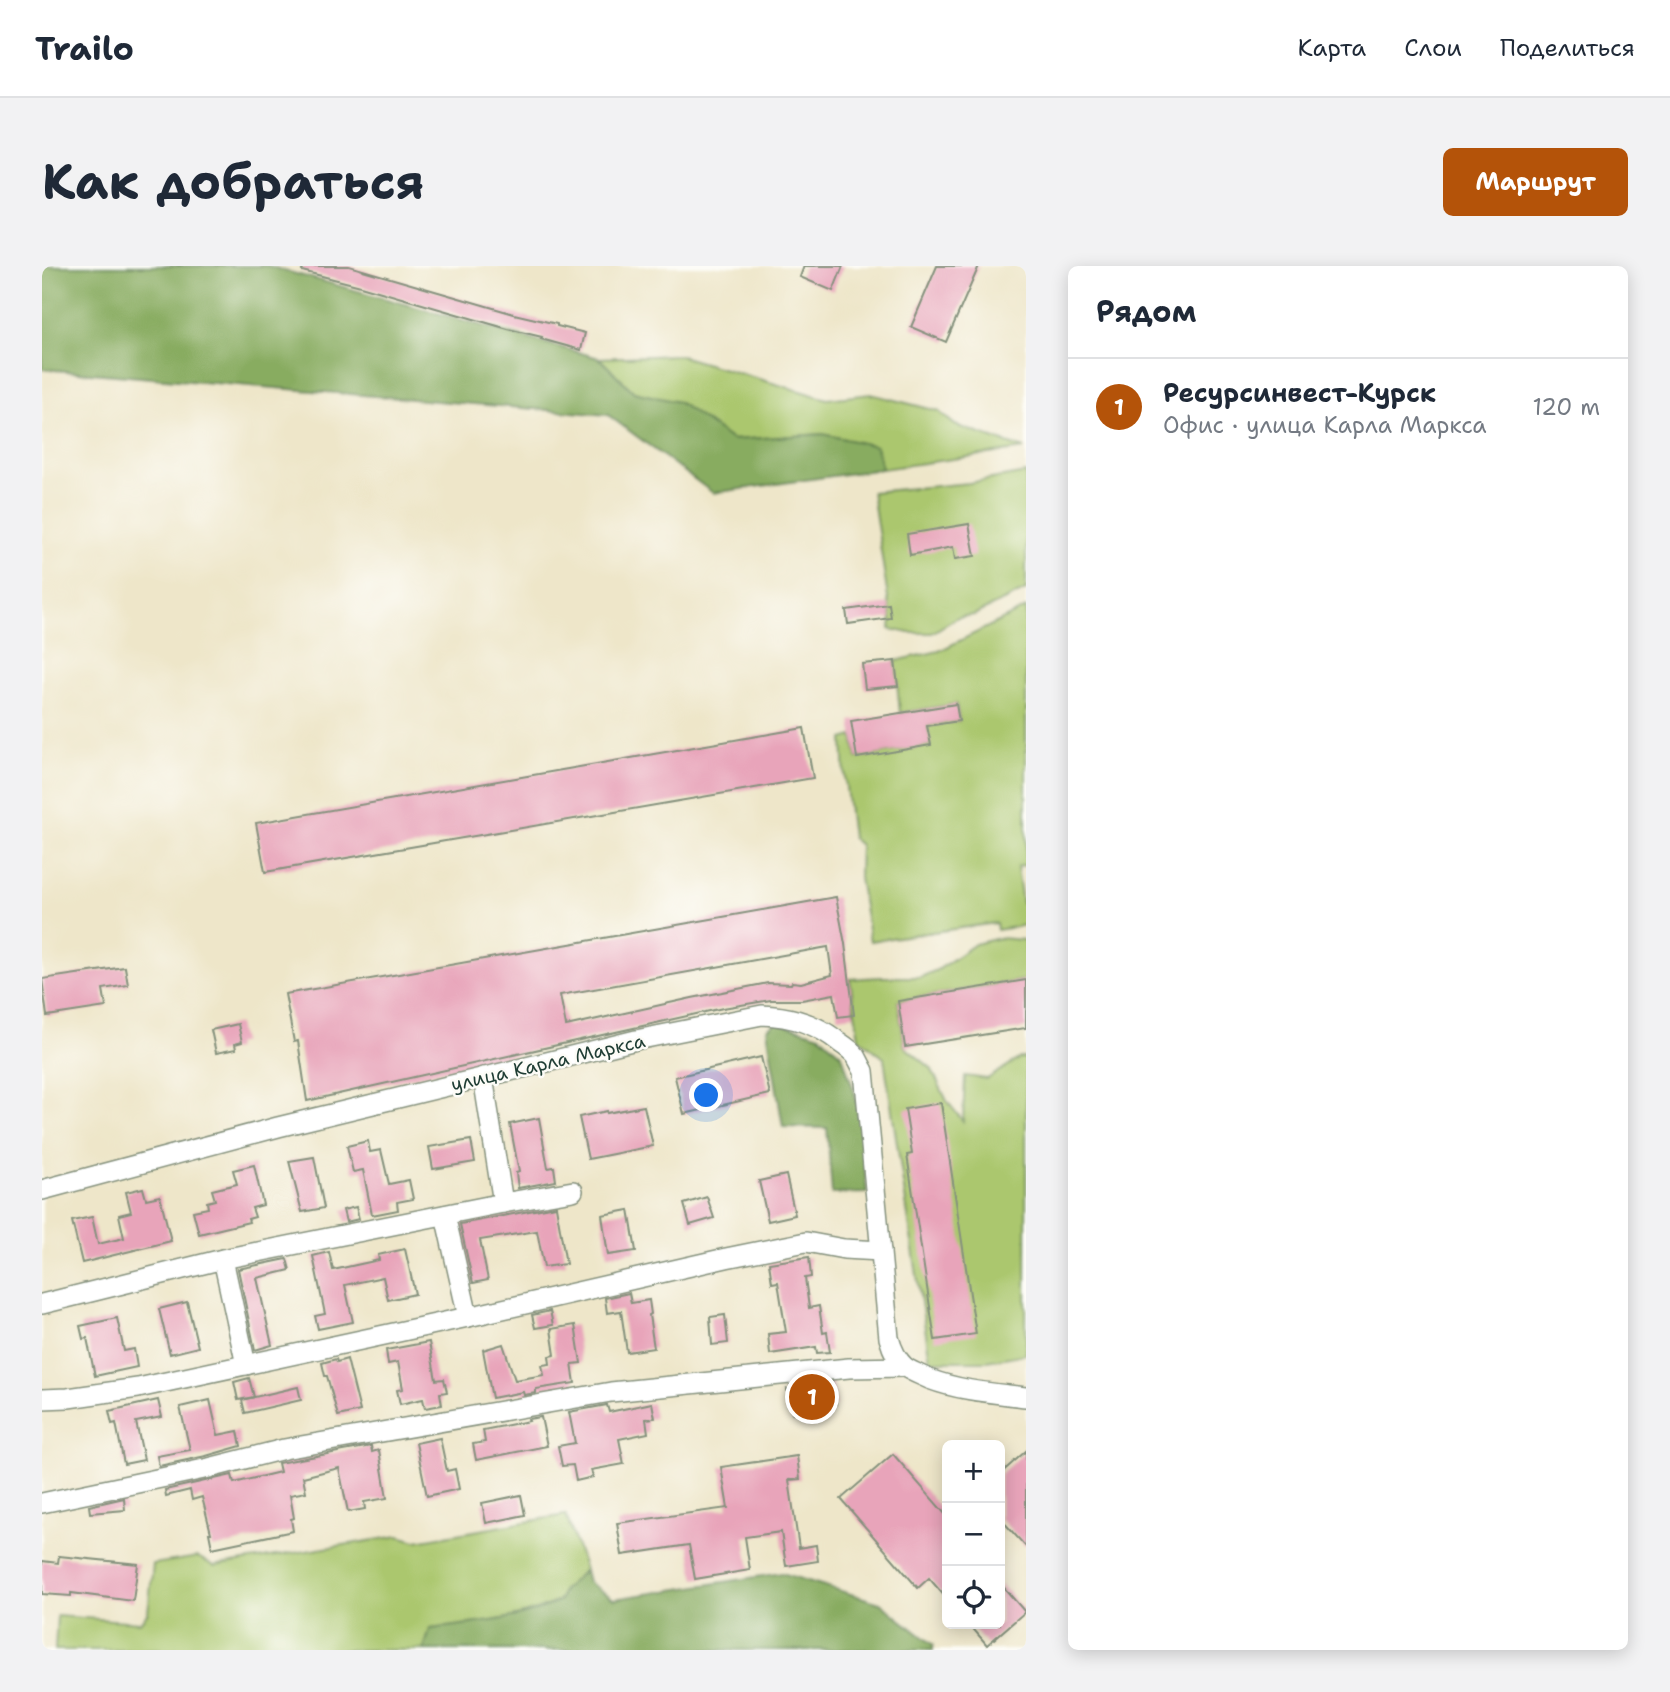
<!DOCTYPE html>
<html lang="ru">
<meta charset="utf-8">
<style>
:root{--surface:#fff;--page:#f2f2f3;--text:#1f2937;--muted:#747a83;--line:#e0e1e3;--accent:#b45309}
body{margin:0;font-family:"Shantell Sans",sans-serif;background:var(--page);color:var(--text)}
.controls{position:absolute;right:21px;bottom:21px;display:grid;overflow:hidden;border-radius:10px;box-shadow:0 4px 18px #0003}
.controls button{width:63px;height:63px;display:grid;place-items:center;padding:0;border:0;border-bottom:2px solid var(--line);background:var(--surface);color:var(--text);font:35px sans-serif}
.you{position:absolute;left:665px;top:830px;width:24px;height:24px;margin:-18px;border:5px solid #fff;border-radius:50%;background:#1a73e8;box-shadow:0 0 0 10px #1a73e833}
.badge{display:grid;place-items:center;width:46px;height:46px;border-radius:50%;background:var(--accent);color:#fff;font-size:23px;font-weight:700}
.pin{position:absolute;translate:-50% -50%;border:4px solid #fff;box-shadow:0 2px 7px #0006}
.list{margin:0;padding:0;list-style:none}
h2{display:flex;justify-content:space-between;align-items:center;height:91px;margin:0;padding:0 28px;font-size:30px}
h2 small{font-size:23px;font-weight:400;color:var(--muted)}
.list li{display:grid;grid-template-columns:46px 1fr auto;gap:21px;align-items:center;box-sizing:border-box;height:98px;padding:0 28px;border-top:2px solid var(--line)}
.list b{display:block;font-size:26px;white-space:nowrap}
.list p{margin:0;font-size:23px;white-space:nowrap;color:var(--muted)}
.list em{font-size:23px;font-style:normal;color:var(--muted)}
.icon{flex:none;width:38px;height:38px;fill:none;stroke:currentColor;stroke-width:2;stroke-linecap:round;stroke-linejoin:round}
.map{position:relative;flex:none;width:984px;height:1384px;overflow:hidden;border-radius:10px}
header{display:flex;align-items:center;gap:42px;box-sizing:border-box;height:98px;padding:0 35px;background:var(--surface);border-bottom:2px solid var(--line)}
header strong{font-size:33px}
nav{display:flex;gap:38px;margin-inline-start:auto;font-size:24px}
.intro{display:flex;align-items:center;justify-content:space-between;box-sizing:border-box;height:168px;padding:0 42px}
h1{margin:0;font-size:49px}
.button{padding:18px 32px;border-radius:10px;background:var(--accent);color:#fff;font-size:24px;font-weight:700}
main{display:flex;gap:42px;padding:0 42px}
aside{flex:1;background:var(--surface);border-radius:10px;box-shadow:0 4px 18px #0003}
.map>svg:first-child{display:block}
</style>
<header>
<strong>Trailo</strong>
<nav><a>Карта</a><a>Слои</a><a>Поделиться</a></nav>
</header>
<div class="intro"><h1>Как добраться</h1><a class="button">Маршрут</a></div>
<main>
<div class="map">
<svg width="984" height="1384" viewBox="0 0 984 1384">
<rect width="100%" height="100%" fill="#fdfcf7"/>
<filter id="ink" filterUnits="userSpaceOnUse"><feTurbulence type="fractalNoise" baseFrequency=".0143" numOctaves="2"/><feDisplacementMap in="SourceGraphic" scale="14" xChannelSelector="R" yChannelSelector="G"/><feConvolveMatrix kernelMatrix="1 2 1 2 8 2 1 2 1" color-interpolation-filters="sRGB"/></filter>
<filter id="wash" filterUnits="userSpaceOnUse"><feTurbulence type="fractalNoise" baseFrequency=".00686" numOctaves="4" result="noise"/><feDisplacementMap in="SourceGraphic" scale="28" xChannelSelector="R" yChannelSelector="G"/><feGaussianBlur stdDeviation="1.57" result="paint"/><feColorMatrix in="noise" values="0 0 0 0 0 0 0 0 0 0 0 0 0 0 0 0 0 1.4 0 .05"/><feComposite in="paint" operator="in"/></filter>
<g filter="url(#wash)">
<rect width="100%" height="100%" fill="#eee6c9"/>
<g fill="#abc76e" stroke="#658251" stroke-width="2">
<path d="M635,89L785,133L829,128L896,145L913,159L982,183L840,203L834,180L781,168L690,174L636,136L592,127L557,92Z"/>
<path d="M984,207V324L932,349L916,351L890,367H867L848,363L849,352L830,226L927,217Z"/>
<path d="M984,342V599L975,601L980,637H984V659L955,664L954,657L828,675L817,612L818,579L810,572L803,513L801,473L811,470L815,492L888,479L885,460L917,455L914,438L858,447L853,395L897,385Z"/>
<path d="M957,672L982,674L984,677V714L856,735L863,781L889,802L905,835L921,855L923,810L945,813L978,792H984V1088L945,1095H888L842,792L817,772L808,713L839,711H879L897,703L933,678Z"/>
<path d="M524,1249L543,1304L521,1324L518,1334C480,1355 431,1357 388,1363L382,1384H13L15,1350L98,1356L106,1346L111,1298L156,1291L172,1300L357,1270L374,1275Z"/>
</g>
<g fill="#88ac61" stroke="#54744a" stroke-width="2">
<path d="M0,0H226L557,92L592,126L636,136L690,174L781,168L834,180L840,203L671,227L566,149L0,103Z"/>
<path d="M734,756L778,769L800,789L813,828L820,874L825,927L790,928L785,862L741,861L725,763Z"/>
<path d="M543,1304L546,1316L572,1333L740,1307L838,1337L891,1379V1384H382L388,1363C431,1357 479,1355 518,1334L521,1324Z"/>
</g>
<g id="blocks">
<g fill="#e8a4ba" fill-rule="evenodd">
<path d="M261,0H307L472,48L515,58V60L543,67L539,84L499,73L500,71L466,63L315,19L260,5Z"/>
<path d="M762,0H801L791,25L758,11Z"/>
<path d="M895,0H937L904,76L869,61Z"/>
<path d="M927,258L933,290L913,293L911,281L868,289L865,268Z"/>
<path d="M847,338L849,352L806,358L804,344Z"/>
<path d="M853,395L856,420L823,423L820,398Z"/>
<path d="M914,438L917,455L885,460L889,479L815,492L809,455Z"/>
<path d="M762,462L771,512L223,606L214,557Z"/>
<path d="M794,631L803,678L812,749L796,751L792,728L760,734H729L681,742L265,835L256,775L252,776L243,728ZM786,681L790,709L759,717L750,716L749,718L726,717L650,732L524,760L518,729Z"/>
<path d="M83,701L86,719L61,723L64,741L5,750L0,713Z"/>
<path d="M984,714V762L863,781L856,735Z"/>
<path d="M196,758L200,776L193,778L194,783L174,787L169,764Z"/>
<path d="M719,791L728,828L642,848L633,811Z"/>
<path d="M899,837L934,1068L893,1074L865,889L870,888L863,843Z"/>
<path d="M602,840L611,880L546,893L537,851L565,845V847Z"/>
<path d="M497,852L506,902L512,901L514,915L476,922L474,907L477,906L468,858Z"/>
<path d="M429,874L433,896L391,903L387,881Z"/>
<path d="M326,875L328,886L339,884L347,918L367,914L371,933L355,936L356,944L330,949L321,904L311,906L305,880Z"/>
<path d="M272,891L282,942L260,946L247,895Z"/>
<path d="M212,899L221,939L210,942L213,951L206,953L207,956L157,968L151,945L166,942L165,936L173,934L170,924L195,918L191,904Z"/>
<path d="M744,909L753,949L726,955L717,915Z"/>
<path d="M101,922L104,933L118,930L129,975L40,997L30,955L50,951L56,978L82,972L77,949L89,946L84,926Z"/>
<path d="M665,931L672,952L648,959L642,938Z"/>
<path d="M514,940L524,998L502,1001L495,965L438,974L446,1014L431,1017L418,958Z"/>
<path d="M314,941L317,953L304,956L301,944Z"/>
<path d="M587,944L594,985L566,989L560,949Z"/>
<path d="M363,983L373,1028L346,1034L341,1011L303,1019L311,1056L276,1063L273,1050L283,1048L271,990L287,986L291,1004L337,994L336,989Z"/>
<path d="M767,991L769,1011L763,1012L767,1042L777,1040L781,1067L785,1066L788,1086L775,1087L774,1081L728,1088L726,1068L744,1066L736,1016L730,1017L727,997Z"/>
<path d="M245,993L248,1004L215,1012L230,1079L213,1084L196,1003Z"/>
<path d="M587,1027L589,1037L607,1034L609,1048L607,1049L612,1082L585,1086L579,1045L565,1047L563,1032Z"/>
<path d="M145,1036L156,1081L128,1088L117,1043Z"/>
<path d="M508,1045L511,1059L493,1062L490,1049Z"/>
<path d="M683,1049L686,1077L670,1079L668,1051Z"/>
<path d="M75,1052L82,1085L92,1083L95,1101L53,1110L45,1072L41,1073L38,1060Z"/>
<path d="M533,1059L539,1097L530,1098L533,1117L494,1123V1127L482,1129L481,1126L450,1132L441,1084L461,1078L473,1114L502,1109L500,1099L508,1098L507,1090L513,1089L509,1063Z"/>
<path d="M387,1076L394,1114L402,1113L405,1126L398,1127L400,1139L383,1142L381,1133L358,1138L355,1124L361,1123L356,1096L346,1098L344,1084Z"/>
<path d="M294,1093L295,1096L305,1093L318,1145L296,1150L285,1110H283L280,1097Z"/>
<path d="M207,1112L212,1131L196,1134L192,1116Z"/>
<path d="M790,1116L794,1139L750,1147L745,1123Z"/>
<path d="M256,1121L259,1134L203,1147L200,1134Z"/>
<path d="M116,1134L120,1151L94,1156L102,1194L82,1198L74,1157L70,1158L67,1145Z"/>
<path d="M168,1134L176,1169L196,1165L199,1180L164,1190L117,1200L115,1190L148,1184L138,1141Z"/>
<path d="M610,1137L613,1152L604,1153L606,1167L577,1173L582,1198L549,1204L551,1211L534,1215L531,1199L520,1200L516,1180L533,1177L527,1146L565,1139L567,1146Z"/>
<path d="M499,1151L505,1180L434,1194L431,1178L443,1176L441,1164L487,1155L486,1153Z"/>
<path d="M398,1172L405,1205L413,1203L417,1223L385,1230L374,1177Z"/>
<path d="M329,1180L330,1186L337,1184L345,1232L322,1236L323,1243L306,1246L297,1202L261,1211L264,1226L248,1229L252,1252L249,1253L251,1265L170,1282L167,1267H169L160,1231L150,1234L148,1224L124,1230L123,1224L190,1209L192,1217L238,1206L236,1197Z"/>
<path d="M984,1185V1281L958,1252V1208Z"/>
<path d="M851,1188L905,1250V1333L887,1312L876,1322L799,1233Z"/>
<path d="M755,1190L758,1213L747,1214L757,1282L774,1279L776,1295L744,1300L739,1266L703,1271L708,1304L653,1313L647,1279L580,1289L575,1257L686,1242L679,1201Z"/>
<path d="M479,1229L483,1249L444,1257L440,1237Z"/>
<path d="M82,1232L83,1244L48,1247L47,1240Z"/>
<path d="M17,1290L96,1298L91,1335L29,1327V1330L0,1328V1295L16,1297Z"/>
<path d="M958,1317L983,1346L945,1379L927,1358H958Z"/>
</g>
</g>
</g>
<g filter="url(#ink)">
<use href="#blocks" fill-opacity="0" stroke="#86927e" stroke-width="2"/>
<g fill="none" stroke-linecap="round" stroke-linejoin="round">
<defs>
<g id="street">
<path d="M441,811L461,937"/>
<path d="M0,924L236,861L505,796L594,774L720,749C749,750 774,757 797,776C803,780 810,785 814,790C817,795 819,800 822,805L847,1072C850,1083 854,1093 863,1101C870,1106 879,1109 887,1113C919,1125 951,1127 984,1131"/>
<path d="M403,949L426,1051"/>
<path d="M181,993L204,1099"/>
<path d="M0,1038L181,993L461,937L531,925"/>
<path d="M0,1133L26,1132L96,1122L426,1051L684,992L764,976L802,983L839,985"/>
<path d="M0,1237L167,1202L242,1183L569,1126L807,1102L863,1101"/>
</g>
</defs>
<use href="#street" stroke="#86927e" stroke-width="22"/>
<use href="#street" stroke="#fff" stroke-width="19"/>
</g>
</g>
<g text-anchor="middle" stroke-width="5" stroke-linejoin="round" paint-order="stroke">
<g font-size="19" fill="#1f3d34" stroke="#fdfcf7">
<text transform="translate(506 796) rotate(-13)" y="7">улица Карла Маркса</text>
</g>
</g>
</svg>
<div class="controls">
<button>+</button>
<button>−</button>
<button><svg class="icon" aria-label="locate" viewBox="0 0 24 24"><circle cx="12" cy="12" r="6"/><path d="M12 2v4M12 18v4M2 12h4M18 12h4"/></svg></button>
</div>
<div class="you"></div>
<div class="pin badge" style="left:770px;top:1131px">1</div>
</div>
<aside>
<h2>Рядом<small></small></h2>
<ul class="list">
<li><span class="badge">1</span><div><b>Ресурсинвест-Курск</b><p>Офис · улица Карла Маркса</p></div><em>120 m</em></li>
</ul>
</aside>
</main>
